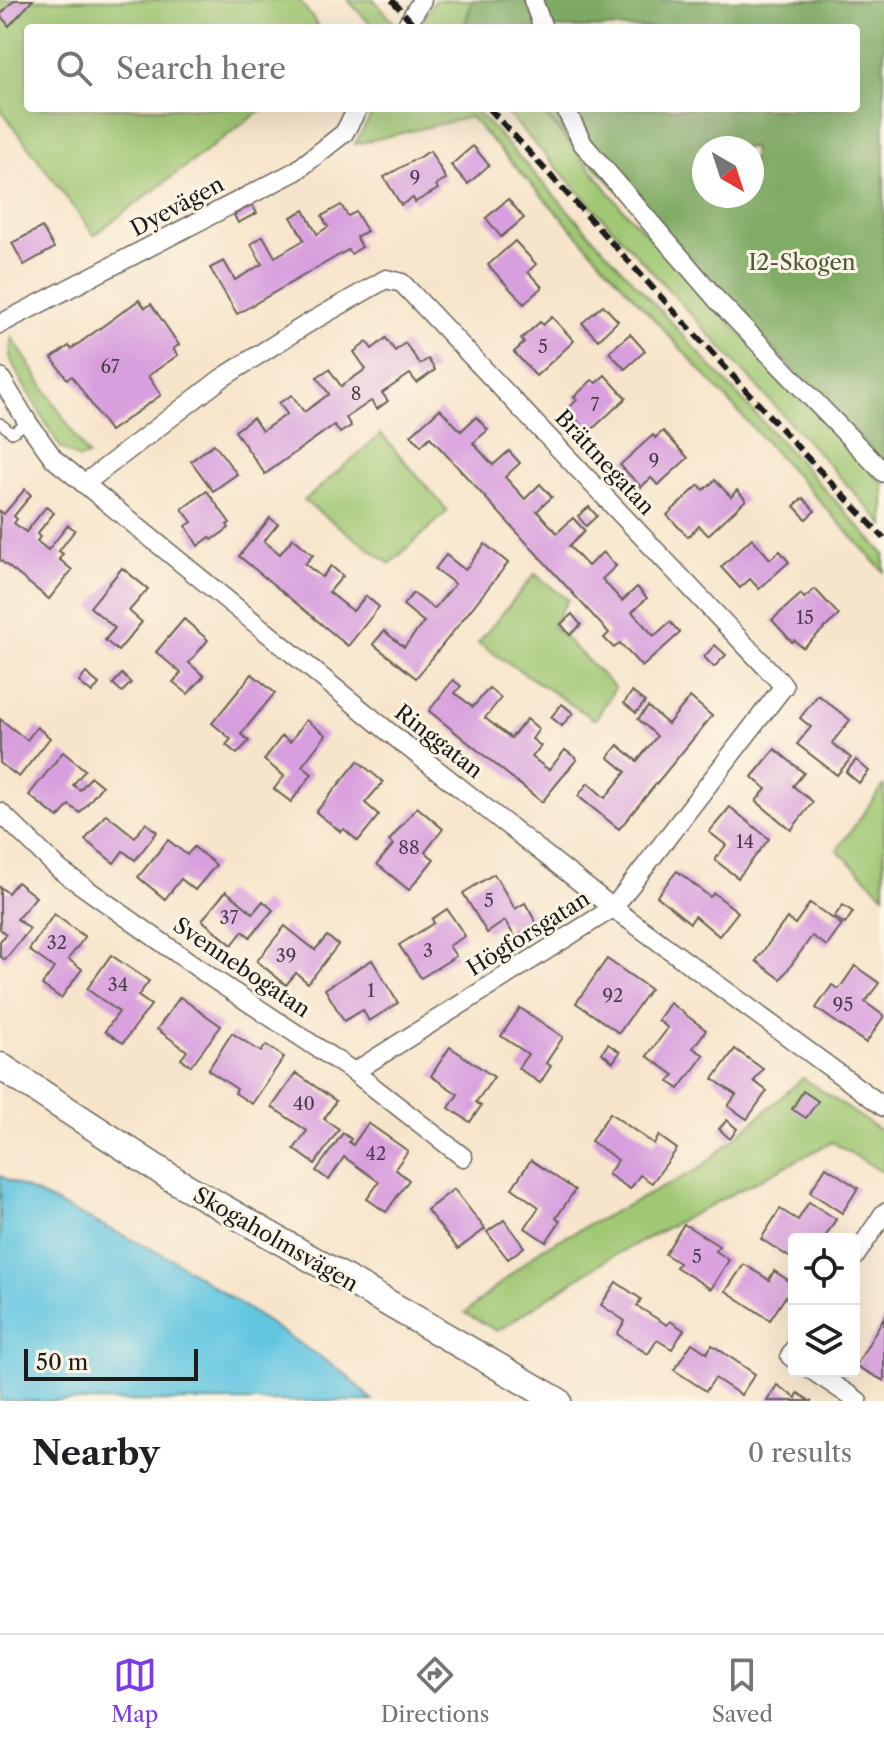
<!DOCTYPE html>
<meta charset="utf-8">
<style>
:root{--surface:#fff;--page:#f6f6f6;--text:#202124;--muted:#757577;--line:#e0e0e0;--accent:#7c3aed}
body{margin:0;font-family:"Libre Caslon Text",serif;background:var(--page);color:var(--text)}
.controls{position:absolute;right:24px;bottom:24px;display:grid;overflow:hidden;border-radius:8px;box-shadow:0 8px 32px #0002}
.controls button{width:72px;height:72px;display:grid;place-items:center;padding:0;border:0;border-bottom:2px solid var(--line);background:var(--surface);color:var(--text);font:40px sans-serif}
.compass{position:absolute;left:692px;top:136px;width:72px;height:72px;border-radius:50%;background:var(--surface);box-shadow:0 8px 32px #0002;rotate:141deg}
.scale{position:absolute;left:24px;bottom:20px;width:174px;box-sizing:border-box;padding-left:8px;border:4px solid #1c1c1c;border-top:0;font-size:22px;line-height:28px;white-space:nowrap;color:#1c1c1c;-webkit-text-stroke:6px #fcf5e5;paint-order:stroke}
.list{margin:0;padding:0;list-style:none}
h2{display:flex;justify-content:space-between;align-items:center;height:104px;margin:0;padding:0 32px;font-size:34px}
h2 small{font-size:26px;font-weight:400;color:var(--muted)}
.icon{flex:none;width:44px;height:44px;fill:none;stroke:currentColor;stroke-width:2;stroke-linecap:round;stroke-linejoin:round}
.map{position:relative;flex:none;width:884px;height:1401px;overflow:hidden}
.search{position:absolute;background:var(--surface);box-shadow:0 8px 32px #0002;left:24px;right:24px;top:24px;height:88px;display:flex;align-items:center;gap:20px;box-sizing:border-box;padding:0 28px;border-radius:8px;color:var(--muted);font-size:30px}
.sheet{height:232px;background:var(--surface)}
nav{display:flex;justify-content:space-around;align-items:center;box-sizing:border-box;height:112px;border-top:2px solid var(--line);background:var(--surface);font-size:22px;color:var(--muted)}
nav a{display:grid;justify-items:center;gap:4px}
nav .on{color:var(--accent)}
.map>svg:first-child{display:block}
</style>
<div class="map">
<svg width="884" height="1401" viewBox="0 0 884 1401">
<rect width="100%" height="100%" fill="#fcf5e5"/>
<filter id="ink" filterUnits="userSpaceOnUse"><feTurbulence type="fractalNoise" baseFrequency=".0125" numOctaves="2"/><feDisplacementMap in="SourceGraphic" scale="16" xChannelSelector="R" yChannelSelector="G"/><feConvolveMatrix kernelMatrix="1 2 1 2 8 2 1 2 1" color-interpolation-filters="sRGB"/></filter>
<filter id="wash" filterUnits="userSpaceOnUse"><feTurbulence type="fractalNoise" baseFrequency=".006" numOctaves="4" result="noise"/><feDisplacementMap in="SourceGraphic" scale="32" xChannelSelector="R" yChannelSelector="G"/><feGaussianBlur stdDeviation="1.8" result="paint"/><feColorMatrix in="noise" values="0 0 0 0 0 0 0 0 0 0 0 0 0 0 0 0 0 1.4 0 .05"/><feComposite in="paint" operator="in"/></filter>
<g filter="url(#wash)">
<rect width="100%" height="100%" fill="#f7e5cb"/>
<g fill="#a0c773" stroke="#5e7248" stroke-width="2">
<path d="M0,0H299L320,28H28V108H264L94,235L0,108Z"/>
<path d="M348,0H374L398,27L374,28Z"/>
<path d="M435,0H472L464,28H428L422,21Z"/>
<path d="M375,108H474L884,554V572L470,117L355,144Z"/>
<path d="M502,108H537L571,144L622,208L884,485V525Z"/>
<path d="M12,337L88,456L79,459L60,447L19,377L10,357Z"/>
<path d="M381,434L448,511L390,564L304,501Z"/>
<path d="M535,574L568,600L552,625L615,688L595,720L478,643Z"/>
<path d="M884,785V895L837,850Z"/>
<path d="M803,1078L884,1133V1173L832,1142L609,1258L497,1331L465,1313L541,1249L699,1169Z"/>
</g>
<path fill="#80ac65" stroke="#4e6440" stroke-width="2" fill-rule="evenodd" d="M472,0H884V463L538,108H856V28H464ZM704,148H752V196H704Z"/>
<path fill="#63c6e1" stroke="#40717e" stroke-width="2" d="M0,1176L174,1260L345,1374L373,1401H0Z"/>
<g id="blocks">
<g fill="#d89fde">
<path d="M14,0H33L9,26L0,15Z"/>
<path d="M473,146L489,165L468,184L451,165Z"/>
<path d="M430,151L446,179L436,185L438,189L415,202L413,198L401,205L384,177Z"/>
<path d="M508,199L524,218L501,237L486,218Z"/>
<path d="M252,205L257,213L238,223L234,215Z"/>
<path d="M341,205L348,216L356,212L367,231L356,237L362,247L351,254L348,250L237,314L210,268L224,261L235,280L262,264L251,244L263,236L275,257L304,240L291,217L304,210L317,234L328,227L322,216Z"/>
<path d="M42,227L54,248L24,265L12,243Z"/>
<path d="M515,241L536,264L528,272L542,287L524,304L488,265Z"/>
<path d="M139,300L145,308L151,304L179,345L173,349L178,355L148,376L161,395L110,431L72,376L67,379L52,358L69,346L71,349Z"/>
<path d="M603,305L618,321L598,340L582,323Z"/>
<path d="M552,317L574,341L536,376L514,352L524,343L521,339L540,322L543,325Z"/>
<path d="M630,334L645,351L625,369L609,352Z"/>
<path d="M386,338L395,351L405,343L420,364L428,359L435,370L417,383L410,374L382,393L388,401L377,409L371,401L346,418L351,426L340,433L334,425L265,474L235,431L253,418L262,431L287,414L279,403L292,395L304,412L329,394L317,377L329,369L341,386L366,369L354,352L367,342L372,349Z"/>
<path d="M605,375L626,398L588,433L567,409L577,400L574,397L592,380L596,383Z"/>
<path d="M440,409L461,431L476,417L488,430L473,443L493,465L509,451L520,463L505,477L525,499L540,484L552,497L537,511L557,533L573,518L585,531L569,546L588,566L603,552L616,566L602,579L622,601L637,587L647,598L632,612L654,636L670,622L680,633L642,667L620,643L614,648L604,638L609,633L430,437L421,446L411,435Z"/>
<path d="M663,431L688,458L658,485L651,478L641,487L620,465L653,435L655,438Z"/>
<path d="M214,444L237,474L213,491L191,461Z"/>
<path d="M715,480L731,497L737,490L746,500L708,535L699,526L688,537L667,515L699,485L704,490Z"/>
<path d="M25,489L31,495L14,516L17,519L14,523L26,532L46,507L54,513L37,534L40,537L37,541L48,550L68,525L75,530L59,551L63,554L59,559L72,570L49,599L0,560V511L4,514Z"/>
<path d="M207,491L230,523L227,525L229,528L212,540L210,537L198,546L186,526L192,522L182,509Z"/>
<path d="M803,498L815,511L806,519L794,506Z"/>
<path d="M589,507L597,516L586,526L578,516Z"/>
<path d="M270,518L278,524L264,541L280,554L293,538L313,555L305,564L322,577L331,566L343,576L329,592L353,611L366,596L379,607L348,646L239,556Z"/>
<path d="M752,538L770,559L780,551L789,562L759,589L750,579L740,588L721,567Z"/>
<path d="M485,544L508,563L416,678L373,644L384,631L404,647L424,622L403,605L413,593L434,609L455,584L435,569L446,555L465,570Z"/>
<path d="M122,568L148,589L129,611L142,622L118,651L105,640L115,628L90,607Z"/>
<path d="M815,589L839,615L803,648L794,640L792,642L772,620L801,594L804,598Z"/>
<path d="M572,614L581,625L570,635L561,624Z"/>
<path d="M184,619L208,640L189,663L204,676L188,694L173,682L181,673L156,652Z"/>
<path d="M715,645L726,655L714,667L704,657Z"/>
<path d="M86,673L99,684L92,693L79,682Z"/>
<path d="M122,674L131,683L122,692L113,684Z"/>
<path d="M252,674L275,693L241,734L249,741L237,754L226,745L231,739L212,723Z"/>
<path d="M453,680L461,686L455,693L473,707L489,688L501,698L485,718L511,738L527,719L539,729L532,739L541,746L532,757L549,770L565,750L577,759L542,802L429,711Z"/>
<path d="M632,692L645,702L636,713L624,703Z"/>
<path d="M818,695L850,720L832,743L851,758L837,775L797,744L811,727L800,718Z"/>
<path d="M690,697L712,716L619,829L578,796L588,783L605,798L626,772L608,757L618,745L637,761L657,736L638,719L648,707L668,724Z"/>
<path d="M562,704L573,713L562,726L551,717Z"/>
<path d="M0,719L27,740L37,727L50,738L19,777L0,763Z"/>
<path d="M306,720L326,735L302,766L312,774L291,802L274,789L284,776L264,760L282,736L290,742Z"/>
<path d="M775,749L804,773L793,786L813,802L791,830L756,801L766,789L752,777Z"/>
<path d="M63,752L85,770L73,785L80,790L91,777L102,786L80,813L69,805L58,818L29,795Z"/>
<path d="M856,760L869,771L859,783L846,772Z"/>
<path d="M358,761L383,782L365,803L379,815L358,841L344,829L341,832L316,812Z"/>
<path d="M417,807L443,829L425,852L434,859L409,890L377,864L393,845L389,841Z"/>
<path d="M730,807L769,839L738,878L715,860L726,845L709,832Z"/>
<path d="M106,814L135,837L146,823L157,832L135,860L123,851L114,863L85,840Z"/>
<path d="M168,840L187,855L194,847L216,865L195,890L181,879L165,899L138,877Z"/>
<path d="M677,871L710,897L714,893L738,912L719,936L695,916L690,923L657,896Z"/>
<path d="M494,874L515,909L525,903L537,924L515,937L505,921L487,933L463,893Z"/>
<path d="M17,882L36,897L17,919L30,929L5,960L0,956V941L6,934L0,929V887L8,893Z"/>
<path d="M226,891L253,913L263,901L273,910L250,937L243,931L232,945L202,920Z"/>
<path d="M810,903L842,925L827,946L812,936L781,979L756,961L787,918L795,924Z"/>
<path d="M843,905L853,912L845,924L834,917Z"/>
<path d="M447,909L465,936L449,946L456,956L421,978L399,945L434,923L432,919Z"/>
<path d="M54,914L85,937L68,959L82,969L61,998L42,985L54,968L29,950Z"/>
<path d="M285,926L315,950L327,936L338,945L308,983L296,973L286,985L257,961Z"/>
<path d="M111,955L149,981L138,996L151,1005L123,1043L105,1031L119,1012L87,989Z"/>
<path d="M607,959L650,989L619,1033L576,1003Z"/>
<path d="M372,960L398,1003L369,1021L363,1010L344,1021L325,989Z"/>
<path d="M855,966L879,983L865,1002L884,1016L866,1043L816,1008L832,985L839,989Z"/>
<path d="M180,997L221,1026L191,1066L181,1059L187,1051L157,1029Z"/>
<path d="M670,1003L706,1030L693,1048L704,1055L679,1089L669,1082L674,1075L647,1056L668,1028L658,1020Z"/>
<path d="M520,1008L563,1037L546,1063L551,1066L540,1083L518,1068L528,1054L501,1036Z"/>
<path d="M232,1033L261,1052L266,1045L284,1057L252,1104L235,1093L237,1089L208,1070Z"/>
<path d="M608,1044L620,1052L613,1062L602,1053Z"/>
<path d="M450,1047L494,1077L476,1102L481,1106L470,1122L449,1108L458,1094L431,1076Z"/>
<path d="M735,1049L763,1069L754,1081L767,1091L747,1119L728,1106L736,1095L713,1079Z"/>
<path d="M296,1073L336,1101L324,1119L339,1129L315,1164L294,1149L307,1131L272,1107Z"/>
<path d="M803,1091L818,1101L806,1118L792,1109Z"/>
<path d="M610,1113L654,1144L659,1136L677,1149L652,1183L640,1175L630,1189L608,1174L618,1160L591,1141Z"/>
<path d="M727,1120L737,1129L730,1139L719,1129Z"/>
<path d="M368,1123L408,1151L395,1169L409,1180L386,1212L367,1199L379,1182L344,1157L329,1180L316,1171L343,1133L351,1139L349,1142L353,1145Z"/>
<path d="M531,1160L575,1190L556,1218L560,1221L546,1242L525,1228L539,1207L512,1188Z"/>
<path d="M826,1167L858,1188L842,1213L810,1192Z"/>
<path d="M454,1189L485,1229L458,1249L427,1210Z"/>
<path d="M809,1202L836,1219L824,1239H794V1260L761,1239L780,1209L798,1220Z"/>
<path d="M504,1220L524,1247L508,1259L487,1232Z"/>
<path d="M684,1224L719,1246L716,1251L729,1260L711,1289L676,1267L679,1263L665,1254Z"/>
<path d="M744,1264L769,1280L774,1271L794,1284L770,1320L726,1291Z"/>
<path d="M616,1282L641,1299L637,1306L667,1325L670,1321L684,1330L672,1349L657,1340L648,1354L617,1334L625,1321L601,1305Z"/>
<path d="M884,1317V1381L856,1366Z"/>
<path d="M692,1343L707,1353L712,1345L755,1374L741,1395L715,1378L706,1391L674,1370Z"/>
<path d="M777,1385L796,1398L798,1393L810,1401H767Z"/>
</g>
</g>
</g>
<g filter="url(#ink)">
<use href="#blocks" fill-opacity="0" stroke="#696259" stroke-width="2"/>
<g fill="none" stroke-linecap="round" stroke-linejoin="round">
<defs>
<path id="lane" d="M0,423L12,433L28,423"/>
<g id="street">
<path d="M533,0L543,28"/>
<path d="M405,28L422,0"/>
<path d="M565,108L583,144L718,301L884,473"/>
<path d="M0,324L296,171L344,133L358,108"/>
<path d="M0,377L28,423L54,459L390,733L613,908L884,1107"/>
<path d="M84,484L222,378L307,324L386,279L402,283L784,686L613,908L354,1072"/>
<path d="M0,812L60,870L212,978L354,1072L463,1157"/>
<path d="M854,1258L884,1213"/>
<path d="M794,1349L790,1356L794,1359"/>
<path d="M813,1371L858,1401"/>
</g>
<path id="secondary" d="M0,1066L173,1179L558,1401"/>
</defs>
<use href="#lane" stroke="#696259" stroke-width="12"/>
<use href="#street" stroke="#696259" stroke-width="21"/>
<use href="#secondary" stroke="#696259" stroke-width="29"/>
<use href="#lane" stroke="#fff" stroke-width="9"/>
<use href="#street" stroke="#fff" stroke-width="18"/>
<use href="#secondary" stroke="#fff" stroke-width="26"/>
<g stroke="#1c1c1c" stroke-width="6" stroke-dasharray="12 6" stroke-linecap="butt">
<path d="M392,0L417,28"/>
<path d="M489,108L804,454L884,538"/>
</g>
</g>
</g>
<g text-anchor="middle" stroke-width="6" stroke-linejoin="round" paint-order="stroke">
<g font-size="18" fill="#4b3d4c">
<text x="415" y="184">9</text>
<text x="543" y="353">5</text>
<text x="110" y="373">67</text>
<text x="356" y="400">8</text>
<text x="595" y="411">7</text>
<text x="654" y="467">9</text>
<text x="805" y="624">15</text>
<text x="745" y="848">14</text>
<text x="409" y="854">88</text>
<text x="489" y="907">5</text>
<text x="229" y="924">37</text>
<text x="57" y="949">32</text>
<text x="428" y="957">3</text>
<text x="286" y="962">39</text>
<text x="118" y="991">34</text>
<text x="371" y="997">1</text>
<text x="613" y="1002">92</text>
<text x="843" y="1011">95</text>
<text x="304" y="1110">40</text>
<text x="376" y="1160">42</text>
<text x="697" y="1263">5</text>
</g>
<g font-size="22" fill="#1c1c1c" stroke="#fcf5e5">
<text transform="translate(177 206) rotate(-28)" y="8">Dyevägen</text>
<text transform="translate(605 462) rotate(47)" y="8">Brättnegatan</text>
<text transform="translate(439 741) rotate(38)" y="8">Ringgatan</text>
<text transform="translate(528 933) rotate(-32)" y="8">Högforsgatan</text>
<text transform="translate(242 967) rotate(34)" y="8">Svennebogatan</text>
<text transform="translate(276 1239) rotate(30)" y="8">Skogaholmsvägen</text>
</g>
<g font-size="22" fill="#4a583a" stroke="#fcf5e5">
<text x="802" y="270">I2-Skogen</text>
</g>
</g>
</svg>
<div class="controls">
<button><svg class="icon" aria-label="locate" viewBox="0 0 24 24"><circle cx="12" cy="12" r="6"/><path d="M12 2v4M12 18v4M2 12h4M18 12h4"/></svg></button>
<button><svg class="icon" aria-label="layers" viewBox="0 0 24 24"><path d="M12 4l9 5-9 5-9-5zM3 14l9 5 9-5"/></svg></button>
</div>
<svg class="compass" viewBox="-18 -18 36 36"><path d="M0-13l5 13h-10z" fill="#e53935"/><path d="M0 13l5-13h-10z" fill="#757577"/></svg>
<div class="scale">50 m</div>
<div class="search"><svg class="icon" aria-label="search" viewBox="0 0 24 24"><circle cx="10" cy="10" r="6"/><path d="M15 15l6 6"/></svg>Search here</div>
</div>
<section class="sheet">
<h2>Nearby<small>0 results</small></h2>
<ul class="list">
</ul>
</section>
<nav>
<a class="on"><svg class="icon" aria-label="map" viewBox="0 0 24 24"><path d="M3 6l6-2 6 2 6-2v14l-6 2-6-2-6 2zM9 4v14M15 6v14"/></svg>Map</a>
<a><svg class="icon" aria-label="directions" viewBox="0 0 24 24"><path d="M12 3l9 9-9 9-9-9zM9 14v-3h6M13 9l2 2-2 2"/></svg>Directions</a>
<a><svg class="icon" aria-label="saved" viewBox="0 0 24 24"><path d="M7 4h10v16l-5-4-5 4z"/></svg>Saved</a>
</nav>
